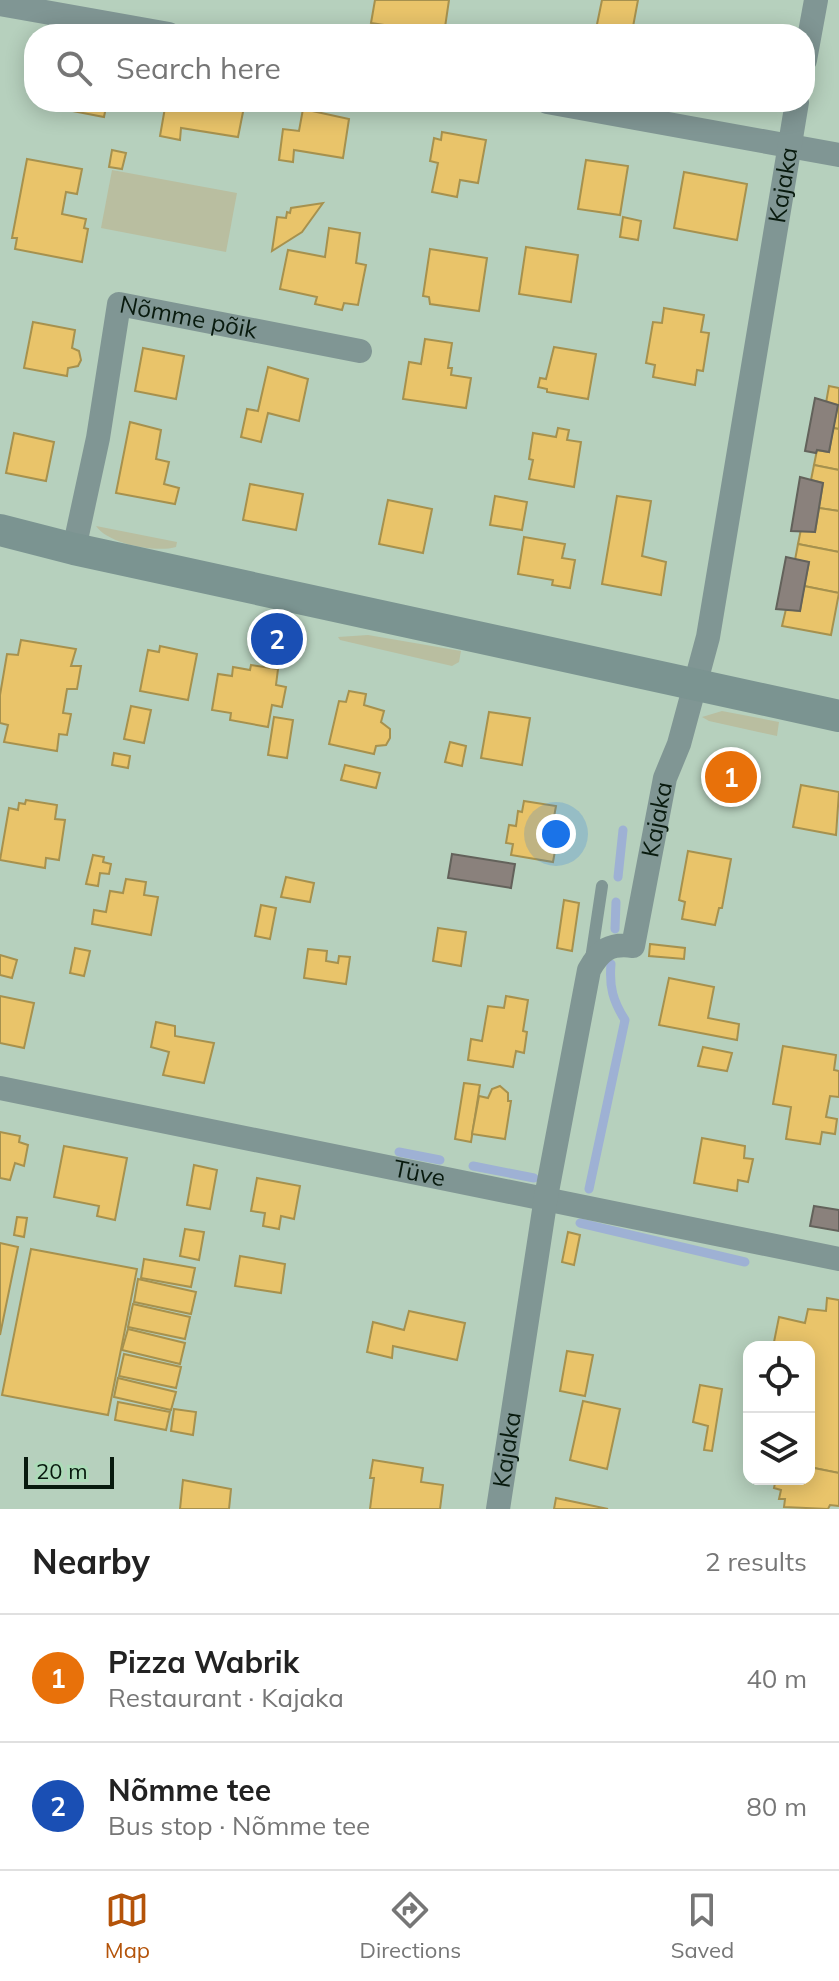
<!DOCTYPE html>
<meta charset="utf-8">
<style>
:root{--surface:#fff;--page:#f2f2f2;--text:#222;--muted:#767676;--line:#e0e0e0;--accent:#b45309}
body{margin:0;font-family:Mulish,sans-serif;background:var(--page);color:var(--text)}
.controls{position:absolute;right:24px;bottom:24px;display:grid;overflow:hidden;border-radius:16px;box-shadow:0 4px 20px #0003}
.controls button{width:72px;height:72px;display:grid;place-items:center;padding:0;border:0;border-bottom:2px solid var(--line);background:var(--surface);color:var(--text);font:40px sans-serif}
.scale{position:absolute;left:24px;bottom:20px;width:90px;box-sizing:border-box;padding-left:8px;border:4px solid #081a0e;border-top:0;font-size:22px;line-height:28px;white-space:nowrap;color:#081a0e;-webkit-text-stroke:6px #acdbb8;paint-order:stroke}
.you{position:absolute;left:556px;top:834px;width:28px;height:28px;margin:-20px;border:6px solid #fff;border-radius:50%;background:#1a73e8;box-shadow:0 0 0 12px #1a73e833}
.badge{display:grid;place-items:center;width:52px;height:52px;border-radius:50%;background:var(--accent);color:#fff;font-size:26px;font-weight:700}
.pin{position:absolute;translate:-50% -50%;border:4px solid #fff;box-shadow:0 2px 8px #0006}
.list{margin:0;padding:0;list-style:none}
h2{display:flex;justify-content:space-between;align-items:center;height:104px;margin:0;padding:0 32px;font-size:34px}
h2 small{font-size:26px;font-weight:400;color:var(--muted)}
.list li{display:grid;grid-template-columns:52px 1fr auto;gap:24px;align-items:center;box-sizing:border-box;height:128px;padding:0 32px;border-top:2px solid var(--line)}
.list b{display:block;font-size:30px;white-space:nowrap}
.list p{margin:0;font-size:26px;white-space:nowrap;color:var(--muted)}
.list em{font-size:26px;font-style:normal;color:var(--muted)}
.icon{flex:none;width:44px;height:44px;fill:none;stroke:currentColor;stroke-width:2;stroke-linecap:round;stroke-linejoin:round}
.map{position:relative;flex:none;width:839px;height:1509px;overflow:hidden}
.search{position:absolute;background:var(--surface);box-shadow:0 4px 20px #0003;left:24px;right:24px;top:24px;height:88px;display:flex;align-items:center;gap:20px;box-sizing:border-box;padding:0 28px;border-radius:32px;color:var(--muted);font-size:30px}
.sheet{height:360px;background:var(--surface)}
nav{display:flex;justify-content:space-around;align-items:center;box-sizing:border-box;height:112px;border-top:2px solid var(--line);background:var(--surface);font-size:22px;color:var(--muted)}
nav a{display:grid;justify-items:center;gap:4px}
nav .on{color:var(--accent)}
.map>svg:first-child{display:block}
</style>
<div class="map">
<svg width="839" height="1509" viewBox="0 0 839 1509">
<rect width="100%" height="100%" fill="#b6d0bd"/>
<g fill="#b9bea0">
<path d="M112,170L237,193L226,252L101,228Z"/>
<path d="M96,526L177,542L176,547C156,553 108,544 96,526Z"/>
<path d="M368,635L461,651L459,662L452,666L340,640L338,637Z"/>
<path d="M722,711L779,722L777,736L709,721L702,717Z"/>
</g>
<g fill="#e9c46a" stroke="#a6914e" stroke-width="2">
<path d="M375,0H449L444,34L371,23Z"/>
<path d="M602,0H638L632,32L643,34H595Z"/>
<path d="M63,102H107L104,117L62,109Z"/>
<path d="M166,102H245L238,137L181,128L180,140L160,136Z"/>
<path d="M303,109L349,119L343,158L294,150L293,162L279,160L283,129L299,131Z"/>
<path d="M442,132L486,140L478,183L460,180L457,197L432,192L438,163L430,161L434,138L441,140Z"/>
<path d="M112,150L126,153L122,169L109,167Z"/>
<path d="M27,159L82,169L77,194L66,192L62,214L86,219L84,228L88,229L82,262L15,249L17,238H12Z"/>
<path d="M586,160L628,166L620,215L578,209Z"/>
<path d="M684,172L747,184L737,240L674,228Z"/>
<path d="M323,203L302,232L272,251L277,217L286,218L287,212L290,213L291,208Z"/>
<path d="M623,217L641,221L638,240L620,237Z"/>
<path d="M329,228L360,233L356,263L366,265L358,305L344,303L342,310L315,304L317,297L280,289L288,250L325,257Z"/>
<path d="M526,247L578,255L571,302L519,294Z"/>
<path d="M430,249L487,258L479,311L430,304L429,297L423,296Z"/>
<path d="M664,308L704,315L701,332L709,333L703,371L697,370L695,385L653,377L655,365L646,363L653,322L662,323Z"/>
<path d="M33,322L75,330L72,348L79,351L81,360L78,366L68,368L67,376L24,368Z"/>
<path d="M425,339L452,343L448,368H452L451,375L471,378L466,408L403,399L409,362L421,364Z"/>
<path d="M554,347L596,354L588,399L547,392V389L538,387L540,378L546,379Z"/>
<path d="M143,348L184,356L176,399L135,391Z"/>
<path d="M268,367L308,379L299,421L268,413L261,442L241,437L247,409L258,411Z"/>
<path d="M829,386L839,388V429L833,428L838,405L826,403Z"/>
<path d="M130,422L161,430L156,459L169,462L164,484L179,488L175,504L116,493Z"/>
<path d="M558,428L569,430L567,440L581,442L574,487L529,479L533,460L529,459L533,433L556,437Z"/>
<path d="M833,428L839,429V470L814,465L817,450L829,452Z"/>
<path d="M14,433L54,442L46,481L6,473Z"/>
<path d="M814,465L839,470V511L819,508L823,483L811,480Z"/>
<path d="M250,484L303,494L296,530L243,520Z"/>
<path d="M495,496L527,502L522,530L490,525Z"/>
<path d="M617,496L651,501L642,556L666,562L661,595L602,584Z"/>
<path d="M388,500L432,509L423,553L379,544Z"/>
<path d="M819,508L839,511V552L798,544L801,529L815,532Z"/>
<path d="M524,537L565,544L562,558L575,560L570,588L552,585L553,580L518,574Z"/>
<path d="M798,544L839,552V593L804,586L809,562L795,560Z"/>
<path d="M804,586L839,593L831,635L782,626L786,609L800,611Z"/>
<path d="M21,640L76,649L71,666H81L77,689H67L63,713L71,714L67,735L59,734L57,751L4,742L8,725L0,723V695L7,654L18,655Z"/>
<path d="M160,646L197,654L188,700L140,691L148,650L159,652Z"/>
<path d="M251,665L278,669L276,685L286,687L282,707L272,705L268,727L230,720L231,713L212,710L218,674L232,676L233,667L250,670Z"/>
<path d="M349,691L366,694L364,705L384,711L381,722L390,729V738L386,745L376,746L374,754L329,744L339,701L346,702Z"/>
<path d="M131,706L151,710L144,743L124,739Z"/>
<path d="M489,712L530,718L522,765L481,758Z"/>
<path d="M274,717L293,720L287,758L268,755Z"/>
<path d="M450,742L466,746L462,766L445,762Z"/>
<path d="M114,753L130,756L128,768L112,765Z"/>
<path d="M345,765L380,773L376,788L341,780Z"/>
<path d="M801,785L839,792L836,835L793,827Z"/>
<path d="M26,800L57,805L55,819L65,820L59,860L46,858L45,868L0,860L9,808L18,810L19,803L25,804Z"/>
<path d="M524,801L556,806L554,817L561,818L553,862L511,855L513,844L506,843L509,825L516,826L518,811L522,812Z"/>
<path d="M688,851L731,859L722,908H719L715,925L682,919L685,902L679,900Z"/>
<path d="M93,855L104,857L103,862L111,864L109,874L100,873L98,886L86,884Z"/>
<path d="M286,877L314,883L310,902L281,897Z"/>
<path d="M126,879L146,882L144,895L158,897L151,935L92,924L94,910L106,912L110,891L123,893Z"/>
<path d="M564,900L579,903L572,951L557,948Z"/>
<path d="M261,905L276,908L270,939L255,936Z"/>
<path d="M438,928L466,932L461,966L433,961Z"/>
<path d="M650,944L685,948L684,959L649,956Z"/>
<path d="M75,948L90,951L84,976L70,973Z"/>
<path d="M308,949L327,951L326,961L338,963L339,956L350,957L346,984L304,978Z"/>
<path d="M0,955L17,960L12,978L0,975Z"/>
<path d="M669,978L714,987L708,1018L739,1024L737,1040L659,1025Z"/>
<path d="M0,996L34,1003L24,1048L0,1043Z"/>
<path d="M506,996L528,1000L523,1031L527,1032L524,1053L516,1051L513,1067L468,1060L471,1039L482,1041L488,1006L504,1008Z"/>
<path d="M156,1022L175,1026V1036L214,1043L204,1083L163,1075L169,1052L151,1047Z"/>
<path d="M783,1046L836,1055L834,1070L839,1071V1097L830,1096L826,1117L837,1119L835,1134L822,1132L820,1144L786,1139L791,1107L773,1104Z"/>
<path d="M703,1047L732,1053L727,1071L698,1066Z"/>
<path d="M464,1083L480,1085L471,1142L455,1139Z"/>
<path d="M500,1086L508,1093V1101H511L505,1139L472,1134L479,1096L488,1098L492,1089Z"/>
<path d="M0,1132L20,1136L19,1142L28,1145L24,1166L15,1163L10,1180L0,1178Z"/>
<path d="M702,1138L745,1146L744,1158L753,1159L748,1182L738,1180L737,1191L694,1183Z"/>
<path d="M64,1146L127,1158L115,1220L97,1216L99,1206L54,1197Z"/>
<path d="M194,1165L217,1170L210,1209L187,1205Z"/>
<path d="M257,1178L300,1186L294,1219L281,1216L279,1229L263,1226L265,1213L251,1211Z"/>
<path d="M17,1217L27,1218L24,1237L14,1235Z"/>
<path d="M185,1229L204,1232L199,1260L180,1256Z"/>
<path d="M568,1232L580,1235L574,1265L562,1262Z"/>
<path d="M0,1243L18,1247L0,1335Z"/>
<path d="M31,1249L137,1269L108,1415L2,1395Z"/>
<path d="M240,1256L285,1264L281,1293L235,1286Z"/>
<path d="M144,1259L195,1268L191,1287L141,1278Z"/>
<path d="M138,1279L196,1292L191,1314L134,1302Z"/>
<path d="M827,1298L839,1300V1473L809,1467V1347H773L779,1317L805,1323L808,1309L826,1311Z"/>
<path d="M133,1304L190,1317L185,1339L128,1327Z"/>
<path d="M409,1311L465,1323L457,1360L393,1346L392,1358L367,1352L373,1322L404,1330Z"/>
<path d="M128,1329L185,1343L180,1364L122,1350Z"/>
<path d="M567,1351L593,1355L585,1396L560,1391Z"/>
<path d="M124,1354L181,1367L176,1388L119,1376Z"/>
<path d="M118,1378L176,1392L171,1410L114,1397Z"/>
<path d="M700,1385L722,1389L712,1451L704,1450L708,1426L693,1422Z"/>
<path d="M583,1401L620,1409L607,1469L570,1460Z"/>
<path d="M118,1402L170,1412L166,1430L115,1420Z"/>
<path d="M174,1409L196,1412L193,1435L171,1431Z"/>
<path d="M373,1460L423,1468L421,1482L443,1485L440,1509H370L374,1478H370Z"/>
<path d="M809,1467L839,1473V1506L830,1505L828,1509L784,1507L785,1499H779L781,1490L774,1488L776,1479H809Z"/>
<path d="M183,1480L231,1489L229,1509H180Z"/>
<path d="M556,1498L608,1509H554Z"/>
</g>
<path fill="#e76f51" stroke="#a4563d" stroke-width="2" d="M720,768L745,772L742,791L717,786Z"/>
<g fill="#8a817c" stroke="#63625b" stroke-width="2">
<path d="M815,398L838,405L829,452L817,450L816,453L805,451Z"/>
<path d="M800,477L823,483L815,532L791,531Z"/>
<path d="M786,557L809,562L800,611L776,609Z"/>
<path d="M452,854L515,864L511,888L448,878Z"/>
<path d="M814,1206L839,1210V1231L810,1226Z"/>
</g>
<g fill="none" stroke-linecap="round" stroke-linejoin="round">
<g stroke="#9eb1d4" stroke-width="9">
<path d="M618,877L623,830"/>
<path d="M615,929L616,902"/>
<path d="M399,1152L440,1160"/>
<path d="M473,1166L534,1178"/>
<path d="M589,1189L625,1020C613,1001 609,987 611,964"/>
<path d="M580,1223L745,1262"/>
</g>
<path stroke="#809694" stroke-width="12" d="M591,959L602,886"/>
<g stroke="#809694" stroke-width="24">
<path d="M0,4L169,34"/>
<path d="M805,60L816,0"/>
<path d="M547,102L839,155"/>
<path id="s1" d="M74,549L98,438L119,304L360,351"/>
<path id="s2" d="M0,1088L839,1259"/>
<path id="s3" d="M498,1509L546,1197L589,970C600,950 610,943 633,946L665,778L679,744L708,637L797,102"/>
</g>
<path stroke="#7b9491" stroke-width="32" d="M0,530L74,549L839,716"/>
</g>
<g text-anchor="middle" stroke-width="8" stroke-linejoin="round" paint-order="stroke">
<g font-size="24" fill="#081a0e" stroke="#acdbb8">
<text dy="8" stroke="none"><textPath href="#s3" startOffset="1378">Kajaka</textPath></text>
<text dy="8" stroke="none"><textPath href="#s1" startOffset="320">Nõmme põik</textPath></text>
<text dy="8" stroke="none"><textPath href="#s3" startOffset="730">Kajaka</textPath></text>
<text dy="8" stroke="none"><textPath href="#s2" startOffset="428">Tüve</textPath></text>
<text dy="8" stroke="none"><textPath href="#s3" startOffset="60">Kajaka</textPath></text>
</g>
</g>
</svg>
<div class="controls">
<button><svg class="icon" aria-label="locate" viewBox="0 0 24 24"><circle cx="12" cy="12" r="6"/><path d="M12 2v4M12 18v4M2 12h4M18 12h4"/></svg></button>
<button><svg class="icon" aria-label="layers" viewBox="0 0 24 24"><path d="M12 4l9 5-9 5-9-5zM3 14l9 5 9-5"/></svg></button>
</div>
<div class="scale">20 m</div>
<div class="you"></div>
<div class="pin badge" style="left:731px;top:777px;background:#e8710a">1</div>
<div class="pin badge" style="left:277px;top:639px;background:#1a4fb4">2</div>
<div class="search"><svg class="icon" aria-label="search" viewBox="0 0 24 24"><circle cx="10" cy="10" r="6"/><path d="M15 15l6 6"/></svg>Search here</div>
</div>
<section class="sheet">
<h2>Nearby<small>2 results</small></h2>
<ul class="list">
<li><span class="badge" style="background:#e8710a">1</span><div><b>Pizza Wabrik</b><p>Restaurant · Kajaka</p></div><em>40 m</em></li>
<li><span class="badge" style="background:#1a4fb4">2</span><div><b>Nõmme tee</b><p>Bus stop · Nõmme tee</p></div><em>80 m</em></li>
</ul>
</section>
<nav>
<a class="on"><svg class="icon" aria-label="map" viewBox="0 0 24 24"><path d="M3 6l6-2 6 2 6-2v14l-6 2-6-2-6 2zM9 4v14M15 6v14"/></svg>Map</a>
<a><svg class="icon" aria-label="directions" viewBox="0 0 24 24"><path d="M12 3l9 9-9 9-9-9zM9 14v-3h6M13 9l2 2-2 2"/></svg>Directions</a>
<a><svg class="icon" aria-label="saved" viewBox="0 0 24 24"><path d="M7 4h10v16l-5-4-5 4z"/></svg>Saved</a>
</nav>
